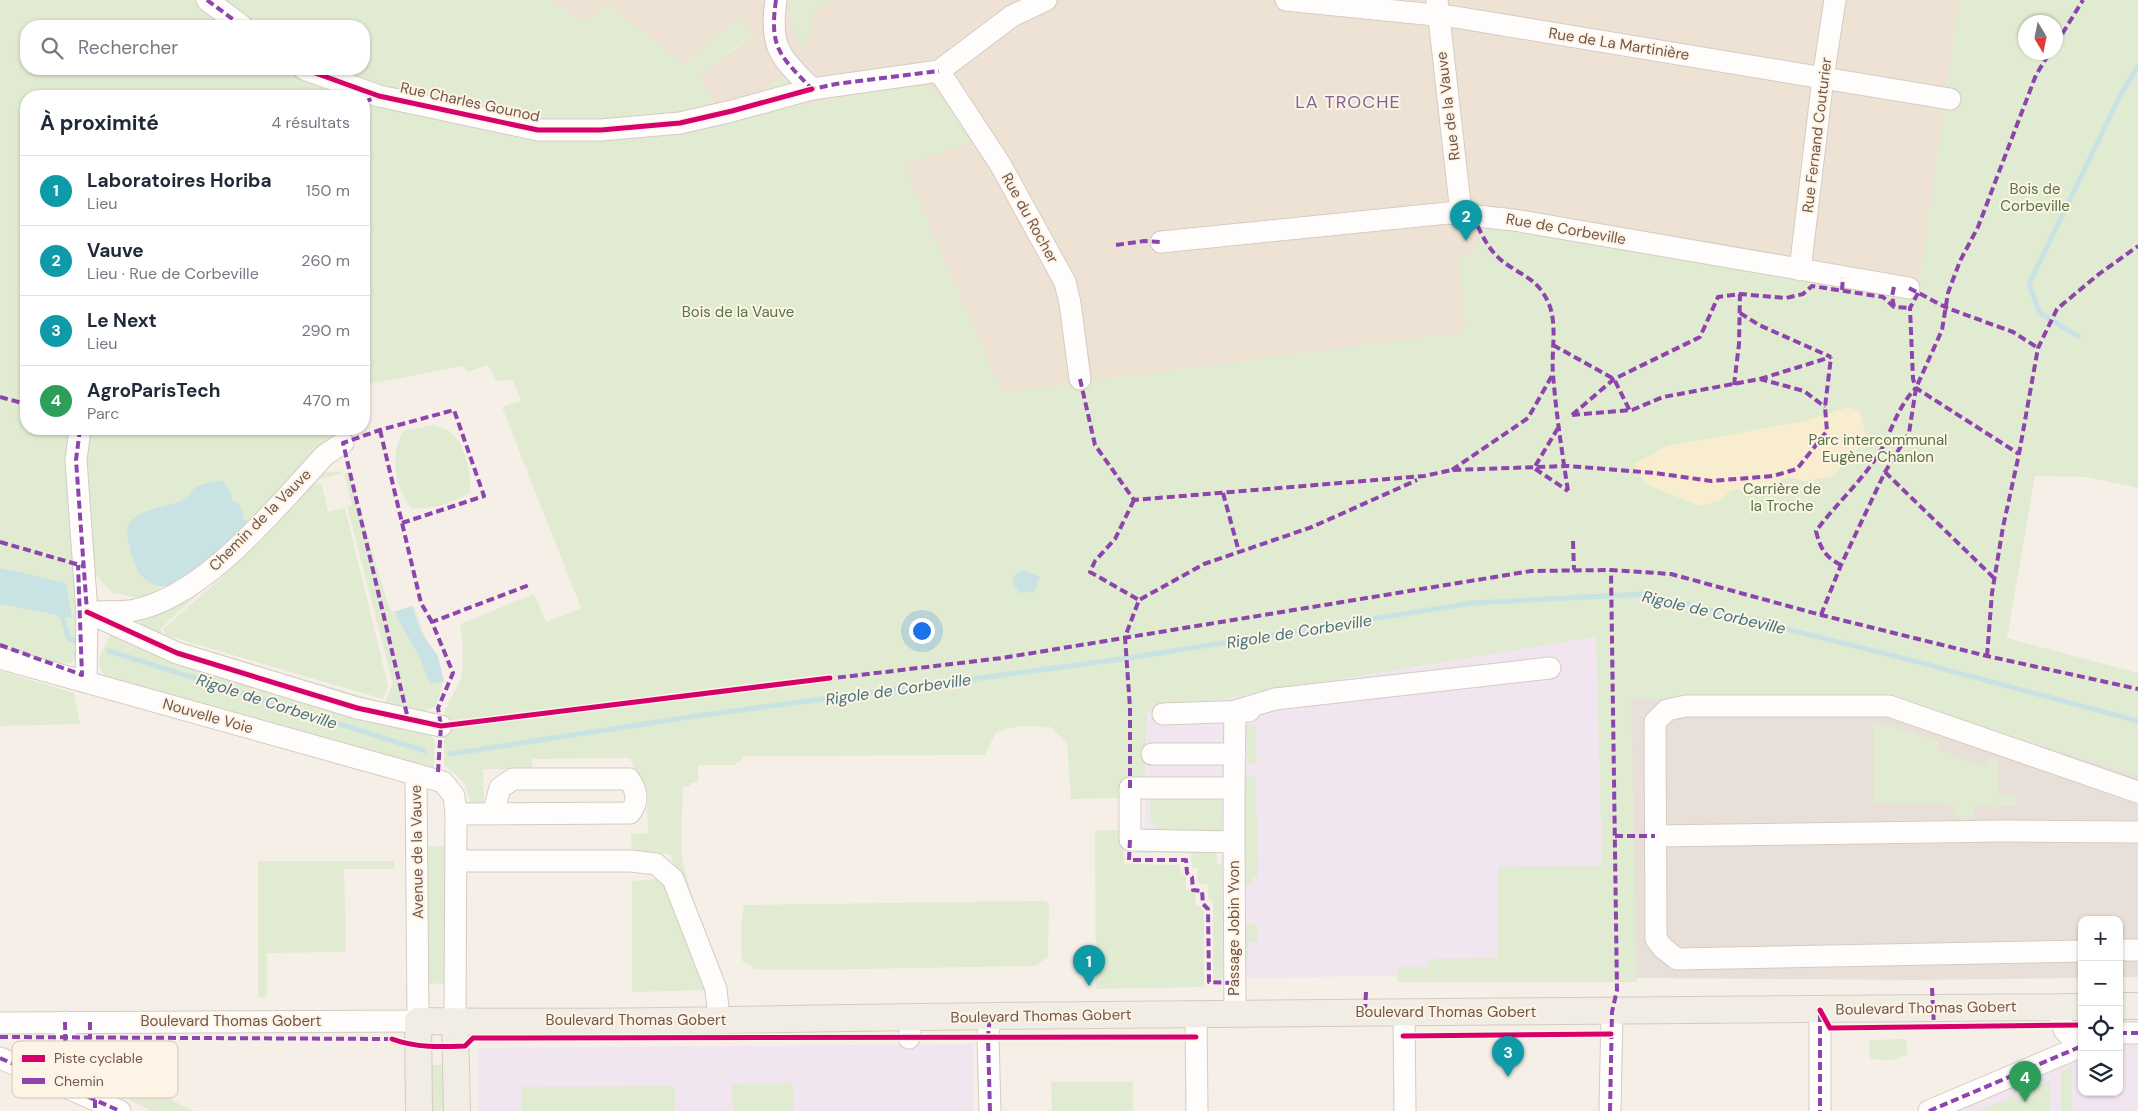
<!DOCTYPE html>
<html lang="fr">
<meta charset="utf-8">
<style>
:root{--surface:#fff;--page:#f2f2f3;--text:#1f2937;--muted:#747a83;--line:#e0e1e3;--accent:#ea580c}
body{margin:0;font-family:"DM Sans",sans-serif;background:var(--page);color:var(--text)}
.controls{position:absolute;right:15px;bottom:15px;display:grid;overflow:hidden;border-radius:10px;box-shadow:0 1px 4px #0004}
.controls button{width:45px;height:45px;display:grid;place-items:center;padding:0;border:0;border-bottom:1px solid var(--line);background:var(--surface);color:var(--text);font:25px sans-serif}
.compass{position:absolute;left:2018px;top:15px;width:45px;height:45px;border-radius:50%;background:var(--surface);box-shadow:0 1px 4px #0004;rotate:170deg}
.you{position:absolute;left:921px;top:630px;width:18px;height:18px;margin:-12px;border:4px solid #fff;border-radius:50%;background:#1a73e8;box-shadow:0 0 0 8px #1a73e833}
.badge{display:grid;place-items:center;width:32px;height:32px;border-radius:50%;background:var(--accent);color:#fff;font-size:16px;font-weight:700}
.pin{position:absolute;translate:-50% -41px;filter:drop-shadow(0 1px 2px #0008)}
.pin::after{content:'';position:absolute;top:26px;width:18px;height:15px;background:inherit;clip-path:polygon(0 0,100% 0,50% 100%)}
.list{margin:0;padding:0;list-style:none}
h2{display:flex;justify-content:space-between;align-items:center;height:65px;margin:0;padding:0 20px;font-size:21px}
h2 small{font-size:16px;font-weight:400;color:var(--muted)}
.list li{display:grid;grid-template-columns:32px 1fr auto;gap:15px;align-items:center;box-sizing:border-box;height:70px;padding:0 20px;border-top:1px solid var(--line)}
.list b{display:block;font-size:19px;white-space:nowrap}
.list p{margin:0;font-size:16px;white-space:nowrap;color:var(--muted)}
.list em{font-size:16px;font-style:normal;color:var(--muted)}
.icon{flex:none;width:28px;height:28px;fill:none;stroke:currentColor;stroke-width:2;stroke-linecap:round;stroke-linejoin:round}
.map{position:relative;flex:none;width:2138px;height:1111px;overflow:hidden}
.search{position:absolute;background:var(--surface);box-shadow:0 1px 4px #0004;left:20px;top:20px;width:350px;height:55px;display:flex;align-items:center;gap:12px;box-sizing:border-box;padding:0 18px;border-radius:20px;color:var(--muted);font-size:19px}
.panel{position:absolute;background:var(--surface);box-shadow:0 1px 4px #0004;left:20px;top:90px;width:350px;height:345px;border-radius:20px}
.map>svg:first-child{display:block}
</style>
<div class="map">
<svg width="2138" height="1111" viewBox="0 0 2138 1111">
<rect width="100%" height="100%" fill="#f5efe7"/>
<path fill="#eee2d4" d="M551,0H1959L1920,282L1913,294L1480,226L1478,244L1470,254L1459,256L1467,332L1002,393L903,165L863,93L837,99L834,98L809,107L744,102L714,104L699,75L754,35L738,18L684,64L608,4L584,22Z"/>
<path fill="#e7dfd8" d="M1760,655L2138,776V977H2119V920H2082V978L1917,980L1635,978L1630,656Z"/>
<g fill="#f1e6f0">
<path d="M1596,636L1606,974L1221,978V850L1144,847L1147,711Z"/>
<path d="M2138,1040V1111H1957L2082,1058V1092H2119V1041Z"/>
<path d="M973,1044V1111H478V1048Z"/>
</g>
<g fill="#e1ebd2" fill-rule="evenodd">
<path d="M0,0H196L202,3L207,0H551L584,22L608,4L684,64L738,18L754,34L699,75L714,104L744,102L787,74L809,107L835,98L837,99L863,93L864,87C877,86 901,80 914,82C941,88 957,121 972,142L903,165L1002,393L1467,332L1459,256L1470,254L1478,244L1480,226L1913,294L1920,282L1959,0H2138V488L2087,477L2035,476L2007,638L2138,673V776L1900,700L1631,699L1637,982H1398V967H1427L1429,959L1498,958V867L1602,866L1596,637L1147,711L1145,781L1123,798L1071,799L1067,743L1050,727L1020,726L996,732L985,755L743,756L742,759L734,765H698V782L690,783V786H683L681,843L683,864L693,901H688L670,854L632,853L631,834L648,833L647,804L630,758L532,759V769H483L484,804L471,803L464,782L444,765V734L454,721H448L444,712L462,677L463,643L460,624L534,594L546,622L581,608L502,407L521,401L513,380L497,381L487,365L468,372L462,366L364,385V96H26V429H78L77,656L71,663L59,664L0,644ZM2026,22H2056V52H2026ZM26,26H364V69H26Z"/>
<path d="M791,0H836L817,8L804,49C792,35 787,18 791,0Z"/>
<path d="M433,425C437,427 444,428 448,430C466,443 471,473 470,493C452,502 432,511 411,508C394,485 390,457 403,431Z"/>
<path d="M87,429H346L347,436L257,515L145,599L112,593L95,574L85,477Z"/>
<path d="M339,471L342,473L314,481L211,582L161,628L162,637L385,703L393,683L347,506L352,505L344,474L349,472L389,608L394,612L414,606L423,633L441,669L442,686L436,706L414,715L159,641L135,618L319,473Z"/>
<path d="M315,482L322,485L328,512L345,508L388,686L383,699L165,635L163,629L237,564Z"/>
<path d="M111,634L430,733L435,742L434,768L429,772L110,681C91,663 101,655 111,634Z"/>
<path d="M0,671L74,693L80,724L0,726Z"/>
<path d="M1873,721L1939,741L1937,749L1986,767L1989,758L1998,760L1997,794L2017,795V806H1997V810L1984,805H1975L1974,819L1961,821L1951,804L1873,803Z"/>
<path d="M1246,725L1256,726L1257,764H1248Z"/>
<path d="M1243,776H1256L1258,877H1252V885H1243Z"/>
<path d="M1150,798H1221L1222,832L1161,834L1150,819Z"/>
<path d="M1095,830H1123L1124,864L1180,865L1181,875H1186V890L1195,891L1196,905L1201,906V910L1204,911V987L1096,989Z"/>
<path d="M1135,843L1212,849V854H1216L1218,864H1222L1223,980L1213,979V901L1208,899V884L1197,883L1198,868H1192L1191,853H1135Z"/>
<path d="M423,846H447L448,983L426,984Z"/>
<path d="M258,861H394V869H344L346,952L267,953V997H258Z"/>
<path d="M658,879L664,882L709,990L632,992V881Z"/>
<path d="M1042,901L1049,903L1048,956L1036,966L799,970L755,969L742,961L741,929L744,905Z"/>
<path d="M1244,924H1257L1258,942L1248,941V962H1244Z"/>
<path d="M1906,1039L1907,1054C1895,1061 1883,1062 1870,1058L1869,1040Z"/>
<path d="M88,1046L170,1047V1099L193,1111H152L88,1080Z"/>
<path d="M425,1065H448V1111H426Z"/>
<path d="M2072,1066V1111H2061V1071Z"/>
<path d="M2050,1081L2051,1111H1977Z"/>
<path d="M1051,1082H1133V1111H1052Z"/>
<path d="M793,1083V1111H733L732,1084Z"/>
<path d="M675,1086V1111H521V1087Z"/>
</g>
<path fill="#f8edcf" d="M1849,407L1860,412L1867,439L1833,476L1804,481L1788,477L1750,492L1733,489L1720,500L1700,506L1645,484L1634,464L1667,446L1804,421Z"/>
<g fill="#c9e3e4">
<path d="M222,480L231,492L232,501L238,503L243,511L242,517L249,523L212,558L167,586C158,588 146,582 140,574C134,567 123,531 129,523C141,509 162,508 178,502C185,500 190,492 196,487C202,483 214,482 222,480Z"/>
<path d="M0,568L66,583L72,618L0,604Z"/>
<path d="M1022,570L1040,577L1034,592L1020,593L1013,585V577Z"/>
<path d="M412,606L422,634L438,656L444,682L430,684L419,656L394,612Z"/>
</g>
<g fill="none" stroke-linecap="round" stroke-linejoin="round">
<g stroke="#c9e3e4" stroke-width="5">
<path d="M2048,318L2039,312L2029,284L2118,100L2138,66"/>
<path d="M2053,321L2078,336"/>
<path d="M62,616L69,639L79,642"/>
<path d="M109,651L425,751"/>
<path d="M450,754L696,716L1129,658L1472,603L1645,594L1895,656L2138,721"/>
</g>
<defs>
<g id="minor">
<path d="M207,0L242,26"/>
<path d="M776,0C769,48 780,56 812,89"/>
<path d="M1286,0L1455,17L1950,99"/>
<path d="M1437,0L1461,213"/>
<path d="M304,69L379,96L538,130H601L680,123L732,111L812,89L939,71"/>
<path d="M939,71L1000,164L1065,282L1070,303L1080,379"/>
<path d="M939,71L1012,16L1046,0"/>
<path d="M1161,242L1448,213L1514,220L1909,288"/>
<path d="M1800,270L1823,78L1835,0"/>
<path d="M80,429L76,460L87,612L86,681"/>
<path d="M87,612L177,653L357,708L441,726"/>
<path d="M93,612C106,611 121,613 135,610C207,595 276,507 325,455L343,443"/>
<path d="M0,658L443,782L454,796L456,814L455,1021"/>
<path d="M1163,714L1249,711"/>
<path d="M1152,754H1235"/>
<path d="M1234,788L1235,711L1275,699L1550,668"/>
<path d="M456,814L630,813C639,801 637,791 629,779H513L500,788L493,814"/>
<path d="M1655,836L2003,831L2138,832"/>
<path d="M1234,842V788H1130V840L1234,842L1235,1013"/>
<path d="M456,861H631L656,864L673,879L716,989L719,1019"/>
<path d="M2119,950H2138"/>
<path d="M2082,951L1677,959L1663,948L1656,939L1655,722L1667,710L1686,706H1889L2138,792"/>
<path d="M2057,1007L2064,1030L2082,1048"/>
<path d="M1820,1010V1111"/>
<path d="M1404,1012L1405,1111"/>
<path d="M1196,1015L1197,1111"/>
<path d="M65,1022L66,1087"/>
<path d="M0,1023L418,1021L416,775"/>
<path d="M2119,1033H2138"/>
<path d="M909,1038L912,1018"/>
<path d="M0,1058L120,1111"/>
<path d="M990,1111L988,1037L990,1016"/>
<path d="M1610,1111L1612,1012"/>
<path d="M1929,1111L2082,1046"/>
</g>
<g id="major">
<path d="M2119,1006H2138"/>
<path d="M455,1021L457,1111"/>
<path d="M419,1111L418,1021C610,1024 803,1018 995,1016C1357,1012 1720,1010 2082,1007"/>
</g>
</defs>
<use href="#minor" stroke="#d4ccc4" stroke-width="23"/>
<use href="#major" stroke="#d4cbc4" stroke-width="28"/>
<use href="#minor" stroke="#fefdfb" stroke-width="21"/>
<use href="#major" stroke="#f1ece4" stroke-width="26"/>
<g stroke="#8e44ad" stroke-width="4" stroke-dasharray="8 4" stroke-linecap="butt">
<path d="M207,0L242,26"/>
<path d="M776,0C769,48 780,56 812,89"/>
<path d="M2056,44L2083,0"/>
<path d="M808,90L836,84L939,71"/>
<path d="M364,102L379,96"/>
<path d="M1473,215C1480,231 1486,247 1501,260C1519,275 1537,277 1548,302C1558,323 1551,351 1553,374C1556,413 1562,452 1568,491"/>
<path d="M1116,245L1144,241L1161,242"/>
<path d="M1894,287L1892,296L1894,307"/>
<path d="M1909,288L1947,308L2013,332L2038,348"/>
<path d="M1842,290L1843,278"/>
<path d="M1918,293L1910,308L1913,379L1916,388L2019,454"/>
<path d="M1740,313L1759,325L1831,357"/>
<path d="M1553,345L1614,379L1630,411"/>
<path d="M1080,379L1095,445L1134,500L1424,476L1452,470L1568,466L1655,473L1711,481L1773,476L1797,469L1827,431L1825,407L1831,357"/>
<path d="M1760,379L1831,357"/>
<path d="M1734,385L1739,344L1740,294"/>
<path d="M0,397L26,404"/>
<path d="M1572,415L1614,379L1700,337L1718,297L1740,294L1786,298L1803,294L1812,286L1883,297L1894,307L1910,308"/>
<path d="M1572,415L1632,410L1663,397L1760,379L1804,391L1825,407"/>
<path d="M1558,428L1534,468L1568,491"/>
<path d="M80,429L76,460L87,612"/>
<path d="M380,430L421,603L432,622"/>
<path d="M1452,470L1528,418L1553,374"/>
<path d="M1885,472L1995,579"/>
<path d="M1223,493L1239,552"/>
<path d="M1134,500L1115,539L1095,561L1090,572L1139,600"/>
<path d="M402,523L484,496L454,410L380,430L343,443L408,719"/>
<path d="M1573,541L1574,570"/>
<path d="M0,542L83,566"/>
<path d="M1841,565C1825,557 1820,548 1816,531C1836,504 1862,481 1880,452C1892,430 1898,406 1916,388"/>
<path d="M1821,615L1841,565L1885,472L1909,433L1916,388L1942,330L1948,293L1960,261L1978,227L2036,75L2050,52"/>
<path d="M0,645L82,675L78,565"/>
<path d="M1987,656L1992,593L2003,527L2019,454L2038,348L2057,309L2099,274L2138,246"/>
<path d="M826,679L1002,658L1531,571L1611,570L1671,574L1821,615L1987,656L2138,689"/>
<path d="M438,772L441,726L438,708L453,673L432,622L529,585"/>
<path d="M1130,788V708L1125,637L1139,600L1204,564L1312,527L1417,480"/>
<path d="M1615,836H1655"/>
<path d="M1130,840L1129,860H1186L1187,873L1192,877L1193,890L1202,891L1203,904L1208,909L1209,982L1234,983"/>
<path d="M1932,988L1934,1026"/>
<path d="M1365,1012L1366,992"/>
<path d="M1820,1014V1111"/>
<path d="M65,1022L66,1087"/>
<path d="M90,1022V1036"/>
<path d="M2119,1033H2138"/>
<path d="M0,1037L392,1039"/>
<path d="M0,1058L120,1111"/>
<path d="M38,1074V1094"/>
<path d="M95,1100V1111"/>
<path d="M990,1111L988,1037L990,1016"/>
<path d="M1610,1111L1612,1012L1617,990L1611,570"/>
<path d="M1929,1111L2082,1046"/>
</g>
<defs>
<g id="cycleway">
<path d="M304,69L379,96L538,130H601L680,123L732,111L812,89"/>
<path d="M87,612L177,653L357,708L441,726L830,678"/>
<path d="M1820,1010L1830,1028L2082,1025"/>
<path d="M1403,1036L1611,1034"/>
<path d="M392,1039C416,1048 441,1047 465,1046L473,1038L1196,1037"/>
</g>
</defs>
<use href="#cycleway" stroke="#fef4e6" stroke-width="8"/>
<use href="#cycleway" stroke="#d6006c" stroke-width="5"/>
</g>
<g text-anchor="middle" stroke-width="4" stroke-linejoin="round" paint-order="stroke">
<g font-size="15" fill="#715649" stroke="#fef4e6">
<text transform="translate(1619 44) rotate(9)" y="5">Rue de La Martinière</text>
<text transform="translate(470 102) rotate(12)" y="5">Rue Charles Gounod</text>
<text transform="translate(1448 106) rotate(-97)" y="5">Rue de la Vauve</text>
<text transform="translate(1817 135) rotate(-83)" y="5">Rue Fernand Couturier</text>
<text transform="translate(1030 218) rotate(61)" y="5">Rue du Rocher</text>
<text transform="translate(1566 229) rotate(10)" y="5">Rue de Corbeville</text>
<text transform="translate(260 520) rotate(-45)" y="5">Chemin de la Vauve</text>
<text transform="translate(208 716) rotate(16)" y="5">Nouvelle Voie</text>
<text transform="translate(417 852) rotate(-91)" y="5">Avenue de la Vauve</text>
<text transform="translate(1234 928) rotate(-90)" y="5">Passage Jobin Yvon</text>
<text transform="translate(1926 1008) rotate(-1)" y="5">Boulevard Thomas Gobert</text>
<text x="1446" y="1017">Boulevard Thomas Gobert</text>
<text transform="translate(1041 1016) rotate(-1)" y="5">Boulevard Thomas Gobert</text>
<text x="636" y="1025">Boulevard Thomas Gobert</text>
<text x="231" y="1026">Boulevard Thomas Gobert</text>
</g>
<g font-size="15" fill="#537742" stroke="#fef4e6">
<text x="2035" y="194">Bois de<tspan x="2035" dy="17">Corbeville</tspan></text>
<text x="738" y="317">Bois de la Vauve</text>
<text x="1878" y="445">Parc intercommunal<tspan x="1878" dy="17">Eugène Chanlon</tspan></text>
<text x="1782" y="494">Carrière de<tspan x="1782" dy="17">la Troche</tspan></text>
</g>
<g font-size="16" font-style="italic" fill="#41747d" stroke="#fef4e6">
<text transform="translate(1714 612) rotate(13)" y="6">Rigole de Corbeville</text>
<text transform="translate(1299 631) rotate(-9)" y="6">Rigole de Corbeville</text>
<text transform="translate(898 689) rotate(-8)" y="6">Rigole de Corbeville</text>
<text transform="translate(267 701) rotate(18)" y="6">Rigole de Corbeville</text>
</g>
<g font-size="18" letter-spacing="1" fill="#836594" stroke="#fef4e6">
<text x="1348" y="108">LA TROCHE</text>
</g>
</g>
<rect x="12" y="1041" width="166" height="57" rx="8" fill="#fef4e6" stroke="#d4c5b7" stroke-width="1"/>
<rect x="22" y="1055" width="23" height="7" fill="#d6006c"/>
<rect x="22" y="1078" width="23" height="6" fill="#8e44ad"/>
<g font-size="14" fill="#715649">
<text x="54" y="1063">Piste cyclable</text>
<text x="54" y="1086">Chemin</text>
</g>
</svg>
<div class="controls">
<button>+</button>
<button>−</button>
<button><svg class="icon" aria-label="locate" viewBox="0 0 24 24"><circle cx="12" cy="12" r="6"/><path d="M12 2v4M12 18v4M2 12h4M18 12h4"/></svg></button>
<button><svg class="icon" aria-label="layers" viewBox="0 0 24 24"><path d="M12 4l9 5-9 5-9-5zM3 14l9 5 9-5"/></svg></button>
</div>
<svg class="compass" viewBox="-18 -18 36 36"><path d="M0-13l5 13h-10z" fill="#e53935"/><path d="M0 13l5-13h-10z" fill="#747a83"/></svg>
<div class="you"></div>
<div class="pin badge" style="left:1089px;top:986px;background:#0f9aa8">1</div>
<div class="pin badge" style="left:1466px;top:241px;background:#0f9aa8">2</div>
<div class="pin badge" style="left:1508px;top:1077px;background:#0f9aa8">3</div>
<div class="pin badge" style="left:2025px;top:1102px;background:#2e9e5b">4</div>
<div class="search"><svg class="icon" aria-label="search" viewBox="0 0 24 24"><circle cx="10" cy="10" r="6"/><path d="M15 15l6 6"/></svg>Rechercher</div>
<section class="panel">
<h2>À proximité<small>4 résultats</small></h2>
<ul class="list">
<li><span class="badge" style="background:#0f9aa8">1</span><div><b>Laboratoires Horiba</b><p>Lieu</p></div><em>150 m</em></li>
<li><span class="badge" style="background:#0f9aa8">2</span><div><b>Vauve</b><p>Lieu · Rue de Corbeville</p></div><em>260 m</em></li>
<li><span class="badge" style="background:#0f9aa8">3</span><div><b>Le Next</b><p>Lieu</p></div><em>290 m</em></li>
<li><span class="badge" style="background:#2e9e5b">4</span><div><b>AgroParisTech</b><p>Parc</p></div><em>470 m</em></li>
</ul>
</section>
</div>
